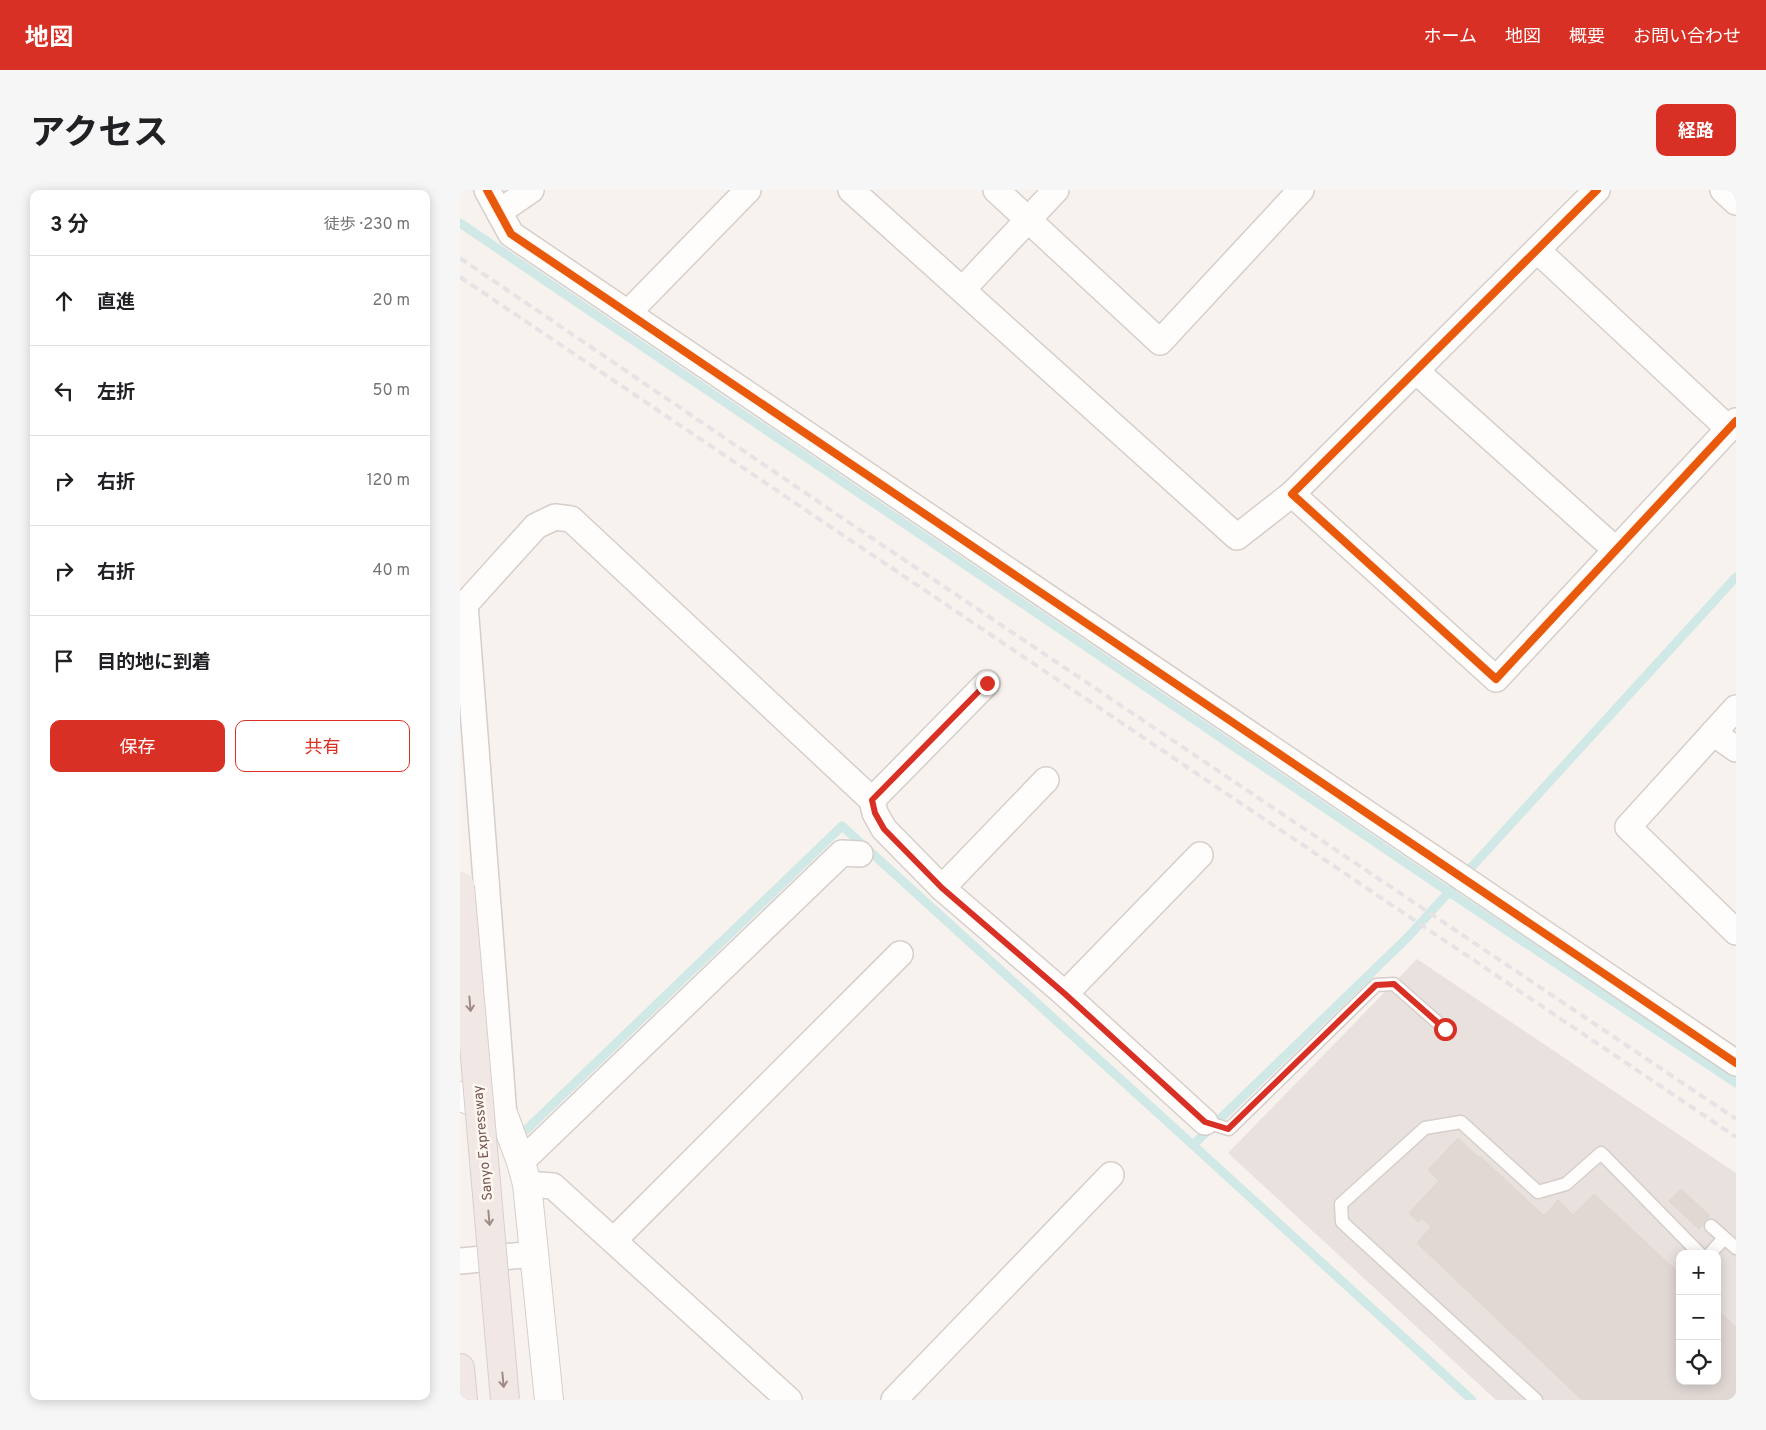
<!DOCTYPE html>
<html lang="ja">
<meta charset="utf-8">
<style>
:root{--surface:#fff;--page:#f6f6f6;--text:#202124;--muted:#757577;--line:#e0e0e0;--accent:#d93025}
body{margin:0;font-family:Overpass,"Noto Sans JP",sans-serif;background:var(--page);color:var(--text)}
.controls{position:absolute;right:15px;bottom:15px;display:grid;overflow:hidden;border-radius:10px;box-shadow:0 2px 12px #0003}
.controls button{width:45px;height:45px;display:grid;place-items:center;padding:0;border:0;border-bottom:1px solid var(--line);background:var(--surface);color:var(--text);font:25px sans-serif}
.stop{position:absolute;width:15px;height:15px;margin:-11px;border:4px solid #d93025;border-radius:50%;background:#fff}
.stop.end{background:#d93025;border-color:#fff;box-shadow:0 1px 5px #0008}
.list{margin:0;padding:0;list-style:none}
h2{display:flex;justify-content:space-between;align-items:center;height:65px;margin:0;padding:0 20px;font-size:21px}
h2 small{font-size:16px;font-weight:400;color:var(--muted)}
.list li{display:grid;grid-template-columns:32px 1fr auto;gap:15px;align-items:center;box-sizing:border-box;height:90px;padding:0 20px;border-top:1px solid var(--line)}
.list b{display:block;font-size:19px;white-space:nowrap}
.list em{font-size:16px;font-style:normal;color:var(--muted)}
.actions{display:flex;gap:10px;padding:15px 20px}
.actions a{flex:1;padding:11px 0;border:1px solid var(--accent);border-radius:10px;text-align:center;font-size:18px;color:var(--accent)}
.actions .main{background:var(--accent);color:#fff}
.icon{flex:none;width:28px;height:28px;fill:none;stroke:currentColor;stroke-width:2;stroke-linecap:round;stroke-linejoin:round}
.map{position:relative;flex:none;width:1276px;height:1210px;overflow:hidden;border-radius:10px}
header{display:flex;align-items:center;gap:30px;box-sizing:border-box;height:70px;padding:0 25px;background:var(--accent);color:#fff}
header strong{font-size:24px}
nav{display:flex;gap:28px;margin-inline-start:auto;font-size:18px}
.intro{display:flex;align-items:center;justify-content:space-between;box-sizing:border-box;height:120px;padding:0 30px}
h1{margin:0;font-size:35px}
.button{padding:12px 22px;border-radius:10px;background:var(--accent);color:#fff;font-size:18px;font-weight:700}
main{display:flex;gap:30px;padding:0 30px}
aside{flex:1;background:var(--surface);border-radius:10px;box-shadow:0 2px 12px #0003}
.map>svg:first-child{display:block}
</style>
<header>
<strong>地図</strong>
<nav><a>ホーム</a><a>地図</a><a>概要</a><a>お問い合わせ</a></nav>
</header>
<div class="intro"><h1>アクセス</h1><a class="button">経路</a></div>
<main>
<aside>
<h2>3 分<small>徒歩 · 230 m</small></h2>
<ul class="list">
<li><svg class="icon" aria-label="ahead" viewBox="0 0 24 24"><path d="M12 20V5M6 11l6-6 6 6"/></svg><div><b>直進</b></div><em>20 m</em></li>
<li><svg class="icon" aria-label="left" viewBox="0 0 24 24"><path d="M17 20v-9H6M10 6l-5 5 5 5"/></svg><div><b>左折</b></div><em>50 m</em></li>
<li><svg class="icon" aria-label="right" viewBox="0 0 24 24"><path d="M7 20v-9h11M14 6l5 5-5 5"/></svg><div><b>右折</b></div><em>120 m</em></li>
<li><svg class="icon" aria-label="right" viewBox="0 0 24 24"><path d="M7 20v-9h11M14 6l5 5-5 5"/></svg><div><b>右折</b></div><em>40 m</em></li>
<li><svg class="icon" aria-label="arrive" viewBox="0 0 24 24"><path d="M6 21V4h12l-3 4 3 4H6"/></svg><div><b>目的地に到着</b></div></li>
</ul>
<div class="actions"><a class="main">保存</a><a>共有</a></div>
</aside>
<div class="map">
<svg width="1276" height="1210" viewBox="0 0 1276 1210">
<rect width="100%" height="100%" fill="#f7f2ee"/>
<path fill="#e9e1dd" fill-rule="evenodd" d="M957,769L1276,983V1210H1036L768,963ZM1220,1064H1257V1191H1220Z"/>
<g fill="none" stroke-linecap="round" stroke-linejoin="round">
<g stroke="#d0e8e6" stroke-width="9">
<path d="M0,33L989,702L1276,893"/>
<path d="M66,940L382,636L733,955"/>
<path d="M1012,1210L733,955L947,748L1276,387"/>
</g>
</g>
<g fill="#e1d8d4" stroke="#dfd5d1">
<path d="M998,948L1019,968L1020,966L1084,1026L1098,1010L1113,1025L1134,1004L1220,1084V1191H1257V1120L1276,1137V1210H1122L957,1053L971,1037L962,1028L958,1032L949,1023L979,991L968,980Z"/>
<path d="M1221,999L1250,1026L1239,1039L1209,1011Z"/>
</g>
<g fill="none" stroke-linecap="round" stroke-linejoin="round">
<defs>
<g id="service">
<path d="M745,932L769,939L916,795L934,794L985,839"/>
<path d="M1251,1036L1276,1058"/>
<path d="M1250,1064L1264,1048"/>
<path d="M1076,1210L882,1032L881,1014L965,938L1001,932L1078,1002L1106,994L1141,963L1240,1064"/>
</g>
<g id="minor">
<path d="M27,0L51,44L1276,873"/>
<path d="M391,0L777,347L832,304"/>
<path d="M536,0L700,152L841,0"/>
<path d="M1137,0L832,304L1036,489L1276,231"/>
<path d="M1263,0L1276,12"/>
<path d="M39,22L71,0"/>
<path d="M1077,60L1269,239"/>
<path d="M503,99L596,0"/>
<path d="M168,123L288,0"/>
<path d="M956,181L1156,360"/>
<path d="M5,414L44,926"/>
<path d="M0,420L76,336L95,327L111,329L412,610"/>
<path d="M527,493L412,610L415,623L424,639L482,698L605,804L745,932"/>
<path d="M1276,518L1168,637L1276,742"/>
<path d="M1253,543L1276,559"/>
<path d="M482,698L586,590"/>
<path d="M605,804L740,665"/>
<path d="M61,972L382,663L400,664"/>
<path d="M67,994L93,996L329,1210"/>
<path d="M154,1050L440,764"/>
<path d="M0,1071L74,1064"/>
<path d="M434,1210L651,985"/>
</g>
<path id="tertiary" d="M0,906L44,926L61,972L67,994L89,1210"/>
<path id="motorway" d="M0,1178L3,1210"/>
</defs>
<use href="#service" stroke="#d6ceca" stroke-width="15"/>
<use href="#minor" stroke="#d6ceca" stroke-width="28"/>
<use href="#tertiary" stroke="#d6ceca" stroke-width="30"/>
<use href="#motorway" stroke="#d8cfcc" stroke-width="30"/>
<use href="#service" stroke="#fefdfc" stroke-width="12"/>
<use href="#minor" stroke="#fefdfc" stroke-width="25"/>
<use href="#tertiary" stroke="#fefdfc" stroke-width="28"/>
<use href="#motorway" stroke="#f1e8e6" stroke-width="28"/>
<g stroke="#e5e3e6" stroke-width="4" stroke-dasharray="8 5" stroke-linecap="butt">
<path d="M0,68L397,338L1276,929"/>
<path d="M0,87L1276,947"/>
</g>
<defs>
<path id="motorway-bridge" d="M0,696L45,1210"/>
</defs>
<use href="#motorway-bridge" stroke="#d8cfcc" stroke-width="30" stroke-linecap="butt"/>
<use href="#motorway-bridge" stroke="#f1e8e6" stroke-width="28"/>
<defs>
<g id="cycleway">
<path d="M27,0L51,44L1276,873"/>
<path d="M1137,0L832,304L1036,489L1276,231"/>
</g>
</defs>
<use href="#cycleway" stroke="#fef7f1" stroke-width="11"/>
<use href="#cycleway" stroke="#e8590c" stroke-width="8"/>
</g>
<defs><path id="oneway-shaft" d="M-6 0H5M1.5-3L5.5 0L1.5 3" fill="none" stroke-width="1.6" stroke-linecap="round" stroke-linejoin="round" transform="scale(1.25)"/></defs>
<g stroke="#a08a84">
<use href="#oneway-shaft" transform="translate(10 814) rotate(85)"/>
<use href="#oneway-shaft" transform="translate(29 1028) rotate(85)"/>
<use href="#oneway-shaft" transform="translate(43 1190) rotate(85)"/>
</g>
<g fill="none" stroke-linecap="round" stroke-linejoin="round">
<path stroke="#d93025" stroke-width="6" d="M527,493L412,610L415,623L424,639L482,698L605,804L745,932L768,939L916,795L934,794L985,839"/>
</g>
<g text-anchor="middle" stroke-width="5" stroke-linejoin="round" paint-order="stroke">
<g font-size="14" fill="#745750" stroke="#fef7f1">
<text transform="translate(22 953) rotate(-95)" y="5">Sanyo Expressway</text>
</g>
</g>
</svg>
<div class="controls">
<button>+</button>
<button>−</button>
<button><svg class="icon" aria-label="locate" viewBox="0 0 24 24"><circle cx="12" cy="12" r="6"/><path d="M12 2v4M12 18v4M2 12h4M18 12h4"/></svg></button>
</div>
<div class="stop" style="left:985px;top:839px"></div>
<div class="stop end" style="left:527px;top:493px"></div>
</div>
</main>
